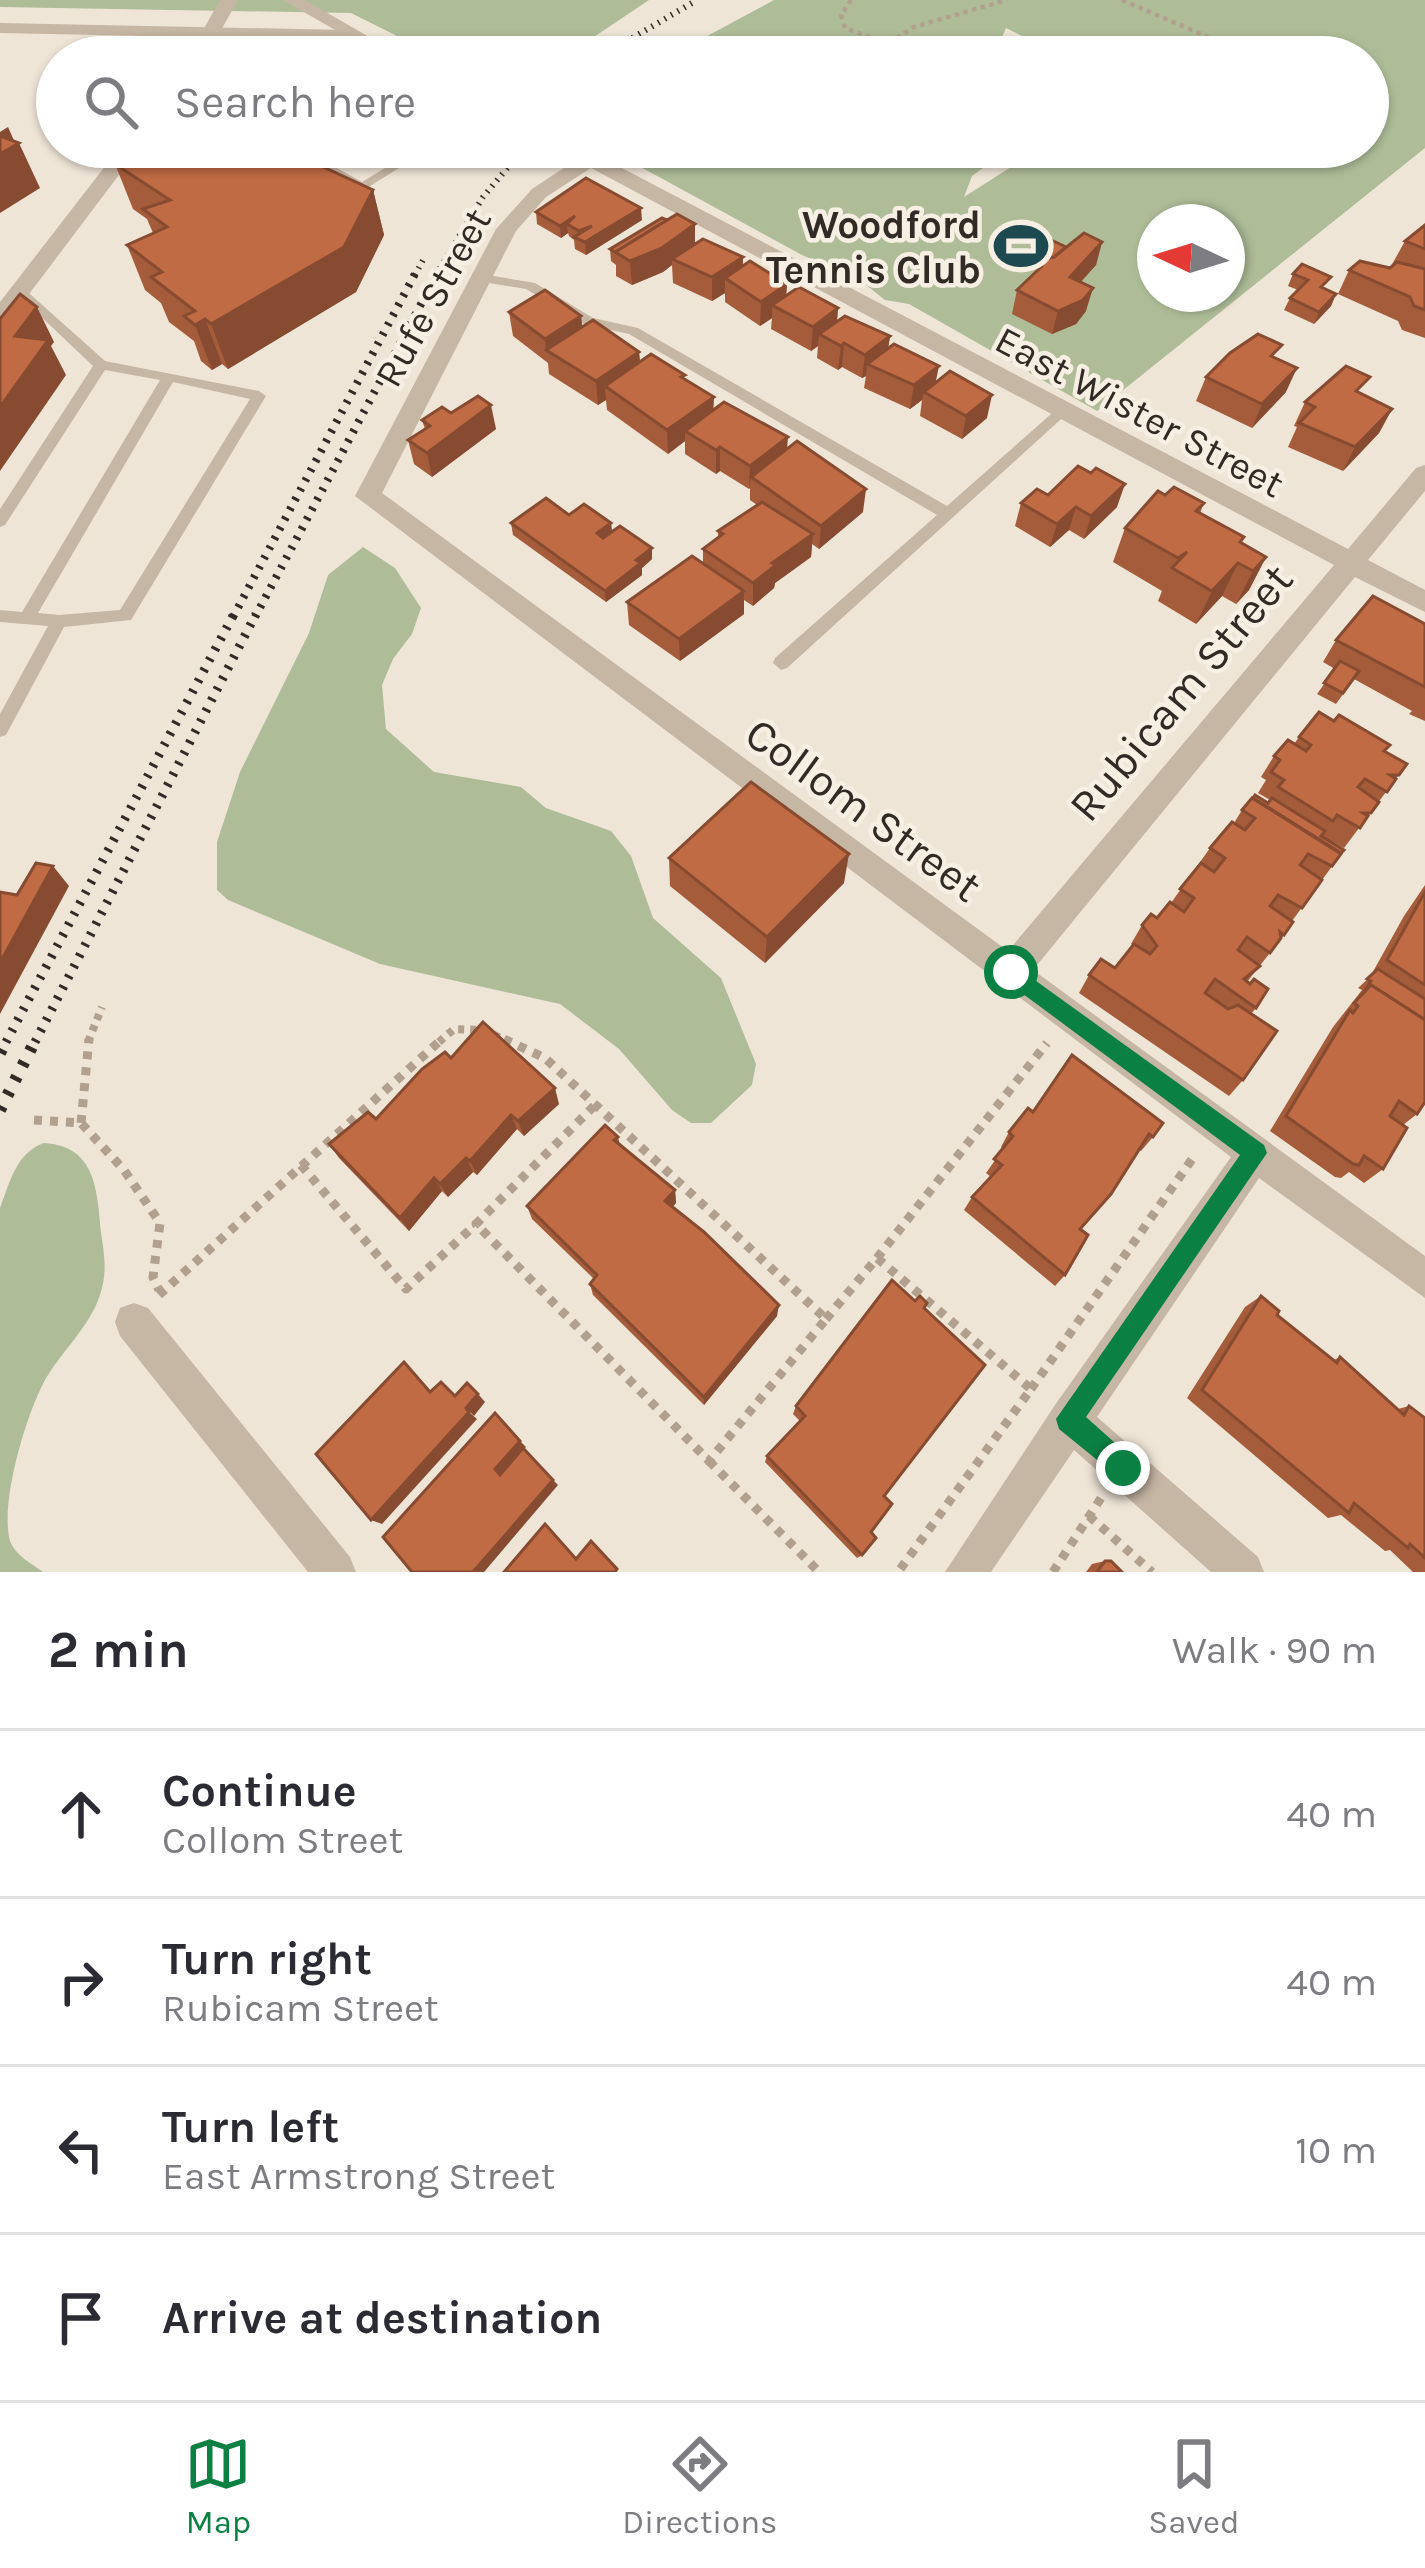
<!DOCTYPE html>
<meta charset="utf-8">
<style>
:root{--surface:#fff;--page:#f7f7f7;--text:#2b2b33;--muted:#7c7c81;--line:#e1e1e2;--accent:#0b8043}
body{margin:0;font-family:Karla,sans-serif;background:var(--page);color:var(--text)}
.compass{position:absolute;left:1137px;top:204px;width:108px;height:108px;border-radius:50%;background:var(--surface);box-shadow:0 3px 9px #0004;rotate:274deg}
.stop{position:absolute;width:36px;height:36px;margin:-27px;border:9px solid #0b8043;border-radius:50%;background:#fff}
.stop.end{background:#0b8043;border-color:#fff;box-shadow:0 3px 12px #0008}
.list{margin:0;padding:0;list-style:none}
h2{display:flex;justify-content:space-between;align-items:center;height:156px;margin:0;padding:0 48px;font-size:51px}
h2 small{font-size:39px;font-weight:400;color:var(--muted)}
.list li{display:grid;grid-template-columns:78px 1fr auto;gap:36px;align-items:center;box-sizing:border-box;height:168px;padding:0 48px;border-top:3px solid var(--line)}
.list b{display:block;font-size:45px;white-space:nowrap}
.list p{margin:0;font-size:39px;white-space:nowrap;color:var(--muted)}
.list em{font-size:39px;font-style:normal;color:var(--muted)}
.icon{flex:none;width:66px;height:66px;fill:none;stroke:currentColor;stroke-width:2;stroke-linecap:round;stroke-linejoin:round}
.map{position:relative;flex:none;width:1425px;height:1572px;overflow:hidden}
.search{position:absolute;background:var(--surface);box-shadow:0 3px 9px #0004;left:36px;right:36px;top:36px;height:132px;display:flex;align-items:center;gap:30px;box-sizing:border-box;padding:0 42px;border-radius:66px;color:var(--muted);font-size:45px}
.sheet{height:828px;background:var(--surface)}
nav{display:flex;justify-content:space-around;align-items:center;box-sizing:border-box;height:168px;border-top:3px solid var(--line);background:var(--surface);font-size:33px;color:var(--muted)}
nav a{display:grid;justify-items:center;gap:6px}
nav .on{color:var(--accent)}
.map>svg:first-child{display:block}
</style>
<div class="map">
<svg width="1425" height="1572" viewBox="0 0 1425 1572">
<rect width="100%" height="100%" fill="#efe5d7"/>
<g fill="#aebd98" fill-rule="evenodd">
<path d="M0,0H649L564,57H439L351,13L0,7Z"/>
<path d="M774,0H1425V148L1097,411L909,304L885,300L861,281L802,255L604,147H1012L972,176L964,197L1042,147H1368V57H1065L1006,28L998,47L1009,57H668ZM1155,222H1227V294H1155Z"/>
<path d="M363,547L395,568L421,608L412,634L393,659L382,685L386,729L434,772L521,787L546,808L611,831L631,856L653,918L721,978L756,1064L752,1085L711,1123H691L672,1110L619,1049L560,1004L380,964L228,900L217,890V842L240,772L309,633L328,575Z"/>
<path d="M44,1143C96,1146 97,1190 101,1232C105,1260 108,1276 97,1303C83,1335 55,1358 41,1388C24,1423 0,1504 10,1541C15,1555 31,1563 43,1572H0V1208C10,1182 16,1153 44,1143Z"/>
</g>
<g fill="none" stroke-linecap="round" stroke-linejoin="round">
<g stroke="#b2a08e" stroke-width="4.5" stroke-dasharray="4.5 4.5" stroke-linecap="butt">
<path d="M851,0L841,15L845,28L881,41"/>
<path d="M1122,0L1215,40L1195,57"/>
<path d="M866,57L914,27L1007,0"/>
</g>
<g stroke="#b2a08e" stroke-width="8" stroke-dasharray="6 6" stroke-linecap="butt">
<path d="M494,1035L510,1042"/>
<path d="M88,1042L102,1007"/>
<path d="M439,1042L454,1029L480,1030"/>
</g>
<g stroke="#b2a08e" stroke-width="9" stroke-dasharray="8 8" stroke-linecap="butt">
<path d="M504,1039L545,1058L826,1319L709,1461L476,1224L595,1105"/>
<path d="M34,1120L81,1123L124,1170L160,1223L153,1277L159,1290"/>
<path d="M81,1123L89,1039"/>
<path d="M301,1165L406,1289L476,1224"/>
<path d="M877,1258L1047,1043"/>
<path d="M159,1295L442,1039"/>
<path d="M826,1319L877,1258L1031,1389L898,1572"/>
<path d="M1031,1389L1195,1155"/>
<path d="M709,1461L819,1572"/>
<path d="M1089,1516L1152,1572"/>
<path d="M1053,1572L1101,1498"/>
</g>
<g fill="#c6b6a4" fill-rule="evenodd">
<path d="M322,147H334L328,163L362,182L419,147H433L362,191L318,167L316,164Z"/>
<path d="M482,274L535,283L593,318L638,328L947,506L1058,408H1068L1070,411L787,668L781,670L773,663L775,658L937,515L629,334L584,324L526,289L477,281L475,278Z"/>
<path d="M21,286L105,361L259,391L266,396L131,620L64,627L6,735L0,737V714L48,626L0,622V610L22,612L160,380L105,370L5,525L0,527V509L93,366L16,293L14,290ZM173,382L250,399L120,610L59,615L38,613Z"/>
</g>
<g fill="#c6b6a4" fill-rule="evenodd">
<path d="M0,23L348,30L407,57H383L345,40L0,33Z"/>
<path d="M557,147H582L1348,549L1416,468L1425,465V491L1368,560L1425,590V612L1355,577L1033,970L1425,1256V1298L1259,1178L1097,1417L1258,1557L1264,1572H1211L1074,1450L991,1572H945L1055,1405L1231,1157L355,496L496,229L532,189L576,160ZM591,168L1334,565L1008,951L382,493L516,231L546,197Z"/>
<path d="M134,1303L148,1308L350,1557L356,1572H308L120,1336L115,1322L120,1308Z"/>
</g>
<g fill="#c6b6a4" fill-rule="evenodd">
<path d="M220,0H238L206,57H188Z"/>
<path d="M283,0H305L371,38L356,42Z"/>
<path d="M120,147H140L8,322L0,324V302Z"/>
</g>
<g stroke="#322a25" stroke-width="6" stroke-dasharray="1.5 6" stroke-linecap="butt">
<path d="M600,57L697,0"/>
<path d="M415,275L423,260"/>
<path d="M436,275L483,197L525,147"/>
</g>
<g stroke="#322a25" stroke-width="8" stroke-dasharray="3 8" stroke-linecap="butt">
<path d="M233,617L416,272"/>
<path d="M255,617L438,272"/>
</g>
<g stroke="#322a25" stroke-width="9" stroke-dasharray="3 9" stroke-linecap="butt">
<path d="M6,1042L234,614"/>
<path d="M35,1042L256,614"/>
</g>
<g stroke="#322a25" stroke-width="12" stroke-dasharray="4.5 12" stroke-linecap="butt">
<path d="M0,1053L7,1039"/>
<path d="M0,1110L36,1039"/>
</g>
</g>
<g fill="#a55c3a">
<path d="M317,147L322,166L373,190L384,235L356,292L228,369L222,364L212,370L201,361L194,341L169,322L161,303L145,290L127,245L153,233L147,219L133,209L115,164Z"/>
<path d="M536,212L642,220L586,255L575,249L574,240L569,236L568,233L561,238L537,224Z"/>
<path d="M1425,225V338L1402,330L1398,321L1338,294L1349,270L1390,268L1405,241Z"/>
<path d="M1102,242L1096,265L1081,282L1086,311L1076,324L1052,334L1012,314L1017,290L1038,269L1025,263L1028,251Z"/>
<path d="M695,244L743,257V267L787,284L786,295L838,308L837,321L890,336L888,349L987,418L962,439L920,416L922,400L910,409L864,388L866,376L862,378L842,367L838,370L817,358L818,346L811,351L771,329L772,318L760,326L725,302V293L712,301L673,283L672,265L663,272L632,285L616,276V265L611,261L610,249Z"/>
<path d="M1293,274L1336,294L1331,306L1314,324L1284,310L1290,298L1298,290L1288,286Z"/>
<path d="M509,312L581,316L582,327L639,352L640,362L685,380L713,410L787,449L863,512L819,549L812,544L811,557L775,583L774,588L753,606L744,600V614L680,661L629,625L627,602L703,563V549L718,537V531L757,505L750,500V488L749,489L720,471L716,474L685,454V441L668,454L607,410L606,400L598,405L549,374L548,363L513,336Z"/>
<path d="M1276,359L1286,392L1252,428L1196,401L1206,377Z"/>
<path d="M1361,394L1392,409L1379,433L1343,471L1288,447L1297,427L1294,426L1305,402Z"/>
<path d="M451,413L496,429L432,477L414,464L408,440L425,429L422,420Z"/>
<path d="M1048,495L1117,507L1084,539L1069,530L1050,547L1015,526L1021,503Z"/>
<path d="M1165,495L1204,503L1200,513L1241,543L1266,557L1249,590L1236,604L1222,596L1196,624L1158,601L1162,591L1113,562L1125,528Z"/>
<path d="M569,515L611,523L612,532L652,548V559L642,568V575L606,602L513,535L511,523Z"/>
<path d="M1425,624V721L1409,714L1412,711L1354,679L1336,704L1317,694L1335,669L1323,662L1336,640Z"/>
<path d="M1299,737L1385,751L1407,764L1344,848L1321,836L1344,850L1292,921L1284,935L1247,982L1256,1008L1251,1014L1243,1080L1229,1096L1079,993L1089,975L1115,968L1133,946L1131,944L1142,925L1157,918L1171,903L1210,848L1234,823L1242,810L1268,803L1270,800L1258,793L1266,780L1261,777L1274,756L1294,744Z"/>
<path d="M669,858L844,883L765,963L670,886Z"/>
<path d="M1425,885V1102L1417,1114L1403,1125L1383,1169L1364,1183L1349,1172L1341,1178L1335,1177L1270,1131L1333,1027L1362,990L1358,988L1370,977L1404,916Z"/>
<path d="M1072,1055L1153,1137L1141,1151L1139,1150L1080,1229L1065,1275L1055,1286L964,1210L972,1197L991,1177L986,1173L1003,1149L1001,1147L1009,1132L1033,1112Z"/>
<path d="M451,1058L559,1104L524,1136L517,1129L477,1175L473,1172L448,1197L442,1191L409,1231L339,1158L329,1144L376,1119Z"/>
<path d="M618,1137L620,1145L675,1190L676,1203L672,1207L777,1316L704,1405L593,1295L590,1284L594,1279L532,1219L527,1206Z"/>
<path d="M1261,1296L1277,1315L1334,1360L1340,1357L1398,1409L1409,1406L1425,1418V1572H1413L1390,1550L1385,1551L1341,1515L1328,1518L1187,1398L1245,1307Z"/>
<path d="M796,1406L884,1496L862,1555L857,1558L765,1462L767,1456L800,1421L793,1414Z"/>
<path d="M1105,1561L1122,1572H1086L1092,1564Z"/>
</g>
<g fill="#864b30">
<path d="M8,127L16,145L19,143L40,188L0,213V132Z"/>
<path d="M275,147H317L323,171Z"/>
<path d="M373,190L384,235L356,292L228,369L211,324Z"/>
<path d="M641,208L642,220L586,255L585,242L580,240L579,231Z"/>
<path d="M575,216L567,224L568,233L561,238L560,226Z"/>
<path d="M695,224V248L672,259V265L663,272L632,285L630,261Z"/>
<path d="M1102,242L1096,265L1063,300L1070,277Z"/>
<path d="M743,257L742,281L725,278V293L712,301V277Z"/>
<path d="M787,284L785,308L772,305V318L760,326L761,302Z"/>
<path d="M1093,288L1086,311L1076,324L1052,334L1058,311Z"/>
<path d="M1336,294L1331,306L1314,324L1319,312Z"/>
<path d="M37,307L54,342L51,346L66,375L0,471V407L15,336Z"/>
<path d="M838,308L836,332L819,334L818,346L811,351L813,327Z"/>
<path d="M581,316L584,340L546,350L545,339Z"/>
<path d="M205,319L222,364L212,370L195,325Z"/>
<path d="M890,336L886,360L867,364L866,376L862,378L865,355Z"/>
<path d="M844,343L842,367L838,370L841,346Z"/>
<path d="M639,352L641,376L605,386L606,400L598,405L596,381Z"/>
<path d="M939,366L934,390L924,392L922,400L910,409L914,385Z"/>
<path d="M1297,368L1286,392L1252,428L1262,404Z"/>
<path d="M992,395L987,418L962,439L966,416Z"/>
<path d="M714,397L713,420L685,431V441L668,454L667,430Z"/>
<path d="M491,405L496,429L432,477L427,453Z"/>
<path d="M1392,409L1379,433L1343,471L1355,447Z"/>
<path d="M788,437L786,461L751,477L749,489L750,466Z"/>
<path d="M720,447V471L716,474V450Z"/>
<path d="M1125,484L1117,507L1084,539L1091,516Z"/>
<path d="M866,489L863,512L819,549L821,526Z"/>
<path d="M1076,507L1069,530L1050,547L1057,524Z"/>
<path d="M611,523L612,534L598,545L597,533Z"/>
<path d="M813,534L811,557L775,583L774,588L753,606V583L772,563Z"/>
<path d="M652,548V559L642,568V575L606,602L605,591L636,560Z"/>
<path d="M1266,557L1249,590L1236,604L1253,571Z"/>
<path d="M1238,563L1222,596L1196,624L1212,591Z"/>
<path d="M744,591V614L680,661L679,639Z"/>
<path d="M849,854L844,883L765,963L767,937Z"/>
<path d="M53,866L69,886L0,1014V963Z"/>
<path d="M555,1088L559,1104L524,1136L518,1121Z"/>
<path d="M511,1115L517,1129L477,1175L470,1161Z"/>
<path d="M466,1158L473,1172L448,1197L440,1184Z"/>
<path d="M434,1178L442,1191L409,1231L400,1218Z"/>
<path d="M675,1190L676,1203L666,1214L665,1201Z"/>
<path d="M779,1305L777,1316L704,1405V1397Z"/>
<path d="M478,1394L485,1402L474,1416L466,1408Z"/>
<path d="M469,1412L477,1419L382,1524L371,1520Z"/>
<path d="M520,1441L526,1447L502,1475L507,1480L495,1469Z"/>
<path d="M553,1480L558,1485L484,1572H473Z"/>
</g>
<g fill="#c06b44" stroke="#864b30" stroke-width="3">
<path d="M0,136L19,143L0,154Z"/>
<path d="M153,147H280L373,190L344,247L211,324L205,319L195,325L184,316L195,311L151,277L162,272L127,245L167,227L143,209L170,200L115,164Z"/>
<path d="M586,178L641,208L585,242L574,237L592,226L579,231L567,224L575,216L560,226L536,212Z"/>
<path d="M677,214L695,224L662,248L630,261L615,252Z"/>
<path d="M662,218L667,220L615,252L610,249Z"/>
<path d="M1425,225V249L1405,241Z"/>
<path d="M1084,233L1102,242L1070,277L1093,288L1083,300L1058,311L1017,290L1042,266L1040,260L1054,257Z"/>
<path d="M1045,237L1066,247L1054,257L1046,259L1028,251Z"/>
<path d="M703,239L743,257L712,277L672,259Z"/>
<path d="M750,261L787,284L761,302L725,278Z"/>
<path d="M1360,261L1390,268L1397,262L1425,269V310L1414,306L1410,297L1349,270Z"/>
<path d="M1302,264L1331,277L1321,287L1336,294L1319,312L1290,298L1308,280L1293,274Z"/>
<path d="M799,287L838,308L813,327L772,305Z"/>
<path d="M545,290L581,316L545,339L509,312Z"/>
<path d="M20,294L37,307L15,336L48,340L0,407V319Z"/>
<path d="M845,316L890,336L865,355L844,343L841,346L819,334Z"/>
<path d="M593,320L639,352L596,381L546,350Z"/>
<path d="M1258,334L1282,345L1271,356L1297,368L1262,404L1206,377L1230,353Z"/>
<path d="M894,344L939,366L914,385L867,364Z"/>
<path d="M651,354L685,375L681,377L714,397L667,430L605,386Z"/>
<path d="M1346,366L1370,377L1356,391L1392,409L1355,447L1299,423L1315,407L1305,402Z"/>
<path d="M950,371L992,395L966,416L924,392Z"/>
<path d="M478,396L491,405L427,453L408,440L430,426L422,420L442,407L451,413Z"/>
<path d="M724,402L788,437L750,466L720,447L716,450L685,431Z"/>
<path d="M797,441L866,489L821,526L751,477Z"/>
<path d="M1078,466L1091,473L1096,468L1125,484L1091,516L1076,507L1057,524L1021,503L1037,489L1048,495Z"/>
<path d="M1174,487L1204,503L1196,511L1244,537L1240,542L1266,557L1253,571L1238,563L1212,591L1172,568L1187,552L1178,558L1125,528L1158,491L1165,495Z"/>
<path d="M546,498L569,515L584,504L611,523L597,533L603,538L620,526L652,548L636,560L641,563L605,591L511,523Z"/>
<path d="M762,502L813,534L772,563L776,565L753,583L703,549L723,534L718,531Z"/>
<path d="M692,556L744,591L679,639L627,602Z"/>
<path d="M1373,596L1425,624V687L1336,640Z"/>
<path d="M1340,661L1359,671L1343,693L1324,683Z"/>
<path d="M1319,712L1334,721L1339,715L1390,745L1384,751L1407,764L1399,775H1390L1396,779L1387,792L1365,779L1358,787L1379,802L1371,813H1363L1368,816L1360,828L1337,815L1333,821L1278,787L1284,780L1271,772L1280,760L1274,756L1288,740L1306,751L1311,745L1299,737Z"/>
<path d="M751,782L849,854L767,937L669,858Z"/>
<path d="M1255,795L1268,803L1272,798L1325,831L1321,836L1344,850L1341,853L1253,798Z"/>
<path d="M1252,798L1341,854L1332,866L1308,854L1303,861L1300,865L1322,880L1302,908L1278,895L1270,906L1293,922L1284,935L1280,932L1281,938L1270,953L1247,937L1238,950L1260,966L1244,979L1250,984L1254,979L1268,989L1256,1008L1215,979L1205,993L1228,1009L1238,1005L1277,1031L1243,1080L1089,975L1101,959L1115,968L1134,944L1150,954L1157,946L1142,925L1151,914L1157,918L1170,902L1184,912L1194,898L1180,889L1201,863L1214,872L1218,867L1225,858L1210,848L1232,822L1245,830L1255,818L1242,810Z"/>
<path d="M36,863L53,866L0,963V892L17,895Z"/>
<path d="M1425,892V985L1387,960Z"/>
<path d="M1378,969L1425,999V1020L1371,985L1363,994L1371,981L1367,979Z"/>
<path d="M1371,985L1425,1020V1102L1417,1114L1399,1101L1390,1116L1407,1128L1383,1169L1364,1156L1359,1165L1353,1164L1286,1116L1350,1010L1353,1013L1358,1006L1354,1003Z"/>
<path d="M483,1022L555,1088L518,1121L511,1115L470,1161L466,1158L440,1184L434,1178L400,1218L329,1144L368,1112L376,1119L422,1069L445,1052L451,1058Z"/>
<path d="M1072,1055L1163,1123L1153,1137L1149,1134L1111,1194L1080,1229L1088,1235L1065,1275L972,1197L1002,1165L994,1159L1013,1136L1009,1132L1028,1108L1033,1112Z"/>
<path d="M605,1125L618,1137L614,1140L675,1190L665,1201L704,1232L779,1305L704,1397L590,1284L597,1275L527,1206Z"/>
<path d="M892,1280L915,1301L920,1296L927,1303L924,1308L985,1365L884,1496L892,1504L871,1532L876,1538L862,1555L767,1456L805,1416L796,1406Z"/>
<path d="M1261,1296L1279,1311L1277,1315L1337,1363L1340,1357L1404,1415L1409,1406L1425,1418V1558L1410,1544L1408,1548L1354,1503L1349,1513L1202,1390Z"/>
<path d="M404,1362L430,1392L441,1382L455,1396L467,1383L478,1394L466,1408L469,1412L371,1520L316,1454Z"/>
<path d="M495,1413L520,1441L495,1469L500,1475L523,1448L553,1480L473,1572H412L383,1537Z"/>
<path d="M545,1524L576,1559L591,1541L617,1569L615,1572H504Z"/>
<path d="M1105,1561H1111L1122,1572H1097Z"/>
</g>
<path fill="#0b8043" d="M1011,963L1264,1145L1267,1153L1086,1417L1132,1458L1136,1468L1132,1477L1123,1481L1059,1429L1056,1419L1240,1155L1003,979V965Z"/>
<defs>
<symbol id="stadium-bare" viewBox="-9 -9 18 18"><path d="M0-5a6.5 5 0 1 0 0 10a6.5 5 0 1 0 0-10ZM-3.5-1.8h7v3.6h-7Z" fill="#1d4a51" stroke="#f7efe3" stroke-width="2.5" paint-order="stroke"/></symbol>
</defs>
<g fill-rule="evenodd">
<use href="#stadium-bare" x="983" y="208" width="76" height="76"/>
</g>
<g text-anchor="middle" stroke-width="9" stroke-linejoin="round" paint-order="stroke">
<g font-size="39" font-weight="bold" fill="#322a25" stroke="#f7efe3" text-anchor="end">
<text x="981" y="238">Woodford<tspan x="981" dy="45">Tennis Club</tspan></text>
</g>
<g font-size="39" fill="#322a25" stroke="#f7efe3">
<text transform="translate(432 297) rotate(-61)" y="14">Rufe Street</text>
<text transform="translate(1140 411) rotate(28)" y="14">East Wister Street</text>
</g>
<g font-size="45" fill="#322a25" stroke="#f7efe3">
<text transform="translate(1180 692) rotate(-50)" y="16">Rubicam Street</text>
<text transform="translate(864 809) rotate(36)" y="16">Collom Street</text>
</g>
</g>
</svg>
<svg class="compass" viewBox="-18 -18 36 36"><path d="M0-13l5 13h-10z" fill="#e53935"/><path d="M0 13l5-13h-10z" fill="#7c7c81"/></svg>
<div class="stop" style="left:1011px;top:972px"></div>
<div class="stop end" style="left:1123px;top:1468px"></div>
<div class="search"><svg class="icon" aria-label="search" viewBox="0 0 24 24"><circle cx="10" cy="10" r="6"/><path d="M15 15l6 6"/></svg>Search here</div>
</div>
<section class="sheet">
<h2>2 min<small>Walk · 90 m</small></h2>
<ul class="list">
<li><svg class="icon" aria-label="ahead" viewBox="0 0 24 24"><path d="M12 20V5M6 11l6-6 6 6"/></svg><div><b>Continue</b><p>Collom Street</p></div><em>40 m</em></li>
<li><svg class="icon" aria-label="right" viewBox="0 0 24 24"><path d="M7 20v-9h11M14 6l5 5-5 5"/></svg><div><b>Turn right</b><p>Rubicam Street</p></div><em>40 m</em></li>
<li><svg class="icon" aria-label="left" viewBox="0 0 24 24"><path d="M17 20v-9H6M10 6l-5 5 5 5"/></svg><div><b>Turn left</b><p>East Armstrong Street</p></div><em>10 m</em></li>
<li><svg class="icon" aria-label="arrive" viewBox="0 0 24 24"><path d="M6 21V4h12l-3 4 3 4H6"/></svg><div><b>Arrive at destination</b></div></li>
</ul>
</section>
<nav>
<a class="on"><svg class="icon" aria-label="map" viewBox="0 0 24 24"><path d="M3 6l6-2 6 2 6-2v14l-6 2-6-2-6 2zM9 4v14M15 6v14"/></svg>Map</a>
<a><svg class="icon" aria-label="directions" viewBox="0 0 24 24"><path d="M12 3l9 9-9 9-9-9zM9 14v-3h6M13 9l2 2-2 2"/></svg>Directions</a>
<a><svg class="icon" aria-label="saved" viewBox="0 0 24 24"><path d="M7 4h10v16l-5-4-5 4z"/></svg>Saved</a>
</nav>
